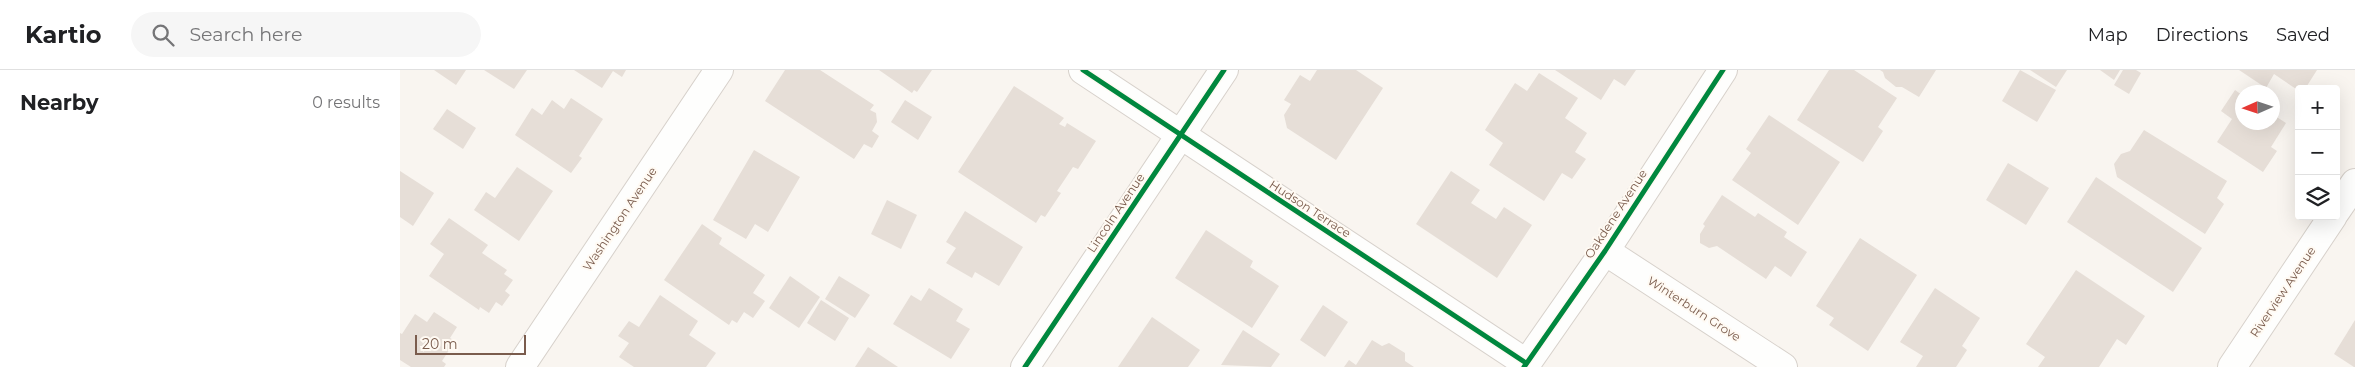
<!DOCTYPE html>
<meta charset="utf-8">
<style>
:root{--surface:#fff;--page:#f6f6f6;--text:#202124;--muted:#757577;--line:#e0e0e0}
body{margin:0;font-family:Montserrat,sans-serif;background:var(--page);color:var(--text)}
.controls{position:absolute;right:15px;top:15px;display:grid;overflow:hidden;border-radius:5px;box-shadow:0 5px 20px #0002}
.controls button{width:45px;height:45px;display:grid;place-items:center;padding:0;border:0;border-bottom:1px solid var(--line);background:var(--surface);color:var(--text);font:25px sans-serif}
.compass{position:absolute;left:1835px;top:15px;width:45px;height:45px;border-radius:50%;background:var(--surface);box-shadow:0 5px 20px #0002;rotate:267deg}
.scale{position:absolute;left:15px;bottom:12px;width:111px;box-sizing:border-box;padding-left:5px;border:2px solid #7a5c4d;border-top:0;font-size:14px;line-height:18px;white-space:nowrap;color:#7a5c4d;-webkit-text-stroke:4px #fffaf3;paint-order:stroke}
.list{margin:0;padding:0;list-style:none}
h2{display:flex;justify-content:space-between;align-items:center;height:65px;margin:0;padding:0 20px;font-size:21px}
h2 small{font-size:16px;font-weight:400;color:var(--muted)}
.icon{flex:none;width:28px;height:28px;fill:none;stroke:currentColor;stroke-width:2;stroke-linecap:round;stroke-linejoin:round}
.map{position:relative;flex:none;width:1955px;height:297px;overflow:hidden}
header{display:flex;align-items:center;gap:30px;box-sizing:border-box;height:70px;padding:0 25px;background:var(--surface);border-bottom:1px solid var(--line)}
header strong{font-size:24px}
nav{display:flex;gap:28px;margin-inline-start:auto;font-size:18px}
.search{width:350px;height:45px;background:var(--page);display:flex;align-items:center;gap:12px;box-sizing:border-box;padding:0 18px;border-radius:28px;color:var(--muted);font-size:19px}
main{display:flex}
aside{flex:1;background:var(--surface)}
.map>svg:first-child{display:block}
</style>
<header>
<strong>Kartio</strong>
<div class="search"><svg class="icon" aria-label="search" viewBox="0 0 24 24"><circle cx="10" cy="10" r="6"/><path d="M15 15l6 6"/></svg>Search here</div>
<nav><a>Map</a><a>Directions</a><a>Saved</a></nav>
</header>
<main>
<aside>
<h2>Nearby<small>0 results</small></h2>
<ul class="list">
</ul>
</aside>
<div class="map">
<svg width="1955" height="297" viewBox="0 0 1955 297">
<rect width="100%" height="100%" fill="#f9f5f0"/>
<g fill="#e6ded7">
<path d="M34,0H66L56,15Z"/>
<path d="M84,0H127L114,19Z"/>
<path d="M174,0H226L222,7L213,1L202,18Z"/>
<path d="M385,0H420L474,35L470,40L476,43L477,52L472,61L479,66L472,78L464,74L454,89L365,31Z"/>
<path d="M479,0H532L517,22L514,20L512,23Z"/>
<path d="M917,0H956L983,18L936,90L887,58L884,45L891,34L884,30L900,5L910,11Z"/>
<path d="M1155,0H1236L1225,16L1214,9L1201,30Z"/>
<path d="M1429,0H1454L1497,28L1478,57L1483,61L1463,92L1397,50Z"/>
<path d="M1480,0H1536L1519,27L1502,17H1496L1485,8L1483,2Z"/>
<path d="M1620,0L1656,20L1637,52L1602,31Z"/>
<path d="M1630,0H1667L1656,17Z"/>
<path d="M1700,0H1720L1714,10Z"/>
<path d="M1723,0H1736L1741,3L1729,24L1714,15Z"/>
<path d="M1839,0H1917L1905,19H1899V21L1874,4L1866,18Z"/>
<path d="M1139,3L1178,28L1165,48L1187,63L1175,82L1186,89L1172,109L1162,103L1144,131L1089,95L1103,73L1085,60L1115,13L1127,21Z"/>
<path d="M614,16L664,48L659,54L665,57L667,53L696,71L678,99L673,97L657,121L661,123L645,147L641,145L636,153L558,102Z"/>
<path d="M1835,20L1842,25V52H1872V44L1886,53L1871,77L1877,81L1863,102L1817,72L1832,49L1821,41Z"/>
<path d="M171,28L203,49L179,86L182,88L171,103L115,65L132,38L142,45L152,30L164,39Z"/>
<path d="M505,30L532,47L518,70L491,52Z"/>
<path d="M47,39L76,58L63,79L33,59Z"/>
<path d="M1369,45L1440,92L1398,155L1332,110L1351,83L1346,79Z"/>
<path d="M1744,60L1827,111L1817,128L1824,134L1805,164L1717,107L1714,94L1721,84L1730,81Z"/>
<path d="M354,80L400,107L368,162L355,154L346,169L313,150Z"/>
<path d="M1608,93L1649,118L1626,155L1586,130Z"/>
<path d="M117,97L153,121L119,171L74,140L86,122L95,128Z"/>
<path d="M0,101L34,123L13,156L0,147Z"/>
<path d="M1051,101L1080,120L1071,133L1096,149L1104,137L1132,155L1097,208L1016,154Z"/>
<path d="M1696,107L1802,178L1773,222L1667,152Z"/>
<path d="M1322,125L1355,147L1358,143L1387,162L1384,167L1407,182L1391,207L1375,196L1366,209L1317,176L1309,178L1300,173V164L1305,156L1303,154Z"/>
<path d="M487,130L517,145L501,179L471,164Z"/>
<path d="M565,141L623,177L599,216L575,202L572,208L546,193L556,178L546,172Z"/>
<path d="M49,148L88,175L82,183L107,200L104,204L113,210L105,221L110,225L102,236L96,232L89,243L80,237L79,240L29,206L44,184L30,174Z"/>
<path d="M302,154L322,168L319,174L365,205L353,223L365,231L353,248L344,242L337,253L332,250L329,255L264,210Z"/>
<path d="M806,160L853,191L850,197L879,216L852,258L775,208Z"/>
<path d="M1460,168L1517,205L1468,281L1429,255L1434,248L1416,236Z"/>
<path d="M1676,200L1745,246L1726,275L1717,269L1699,297H1638L1645,287L1626,274Z"/>
<path d="M390,206L420,227L399,258L369,238Z"/>
<path d="M439,206L470,225L455,248L425,229Z"/>
<path d="M529,218L563,239L556,251L570,259L551,289L493,254L511,225L521,231Z"/>
<path d="M1535,218L1580,248L1562,276L1567,280L1556,297H1516L1523,286L1500,272Z"/>
<path d="M260,225L298,251L289,265L316,283L306,297H234L219,287L229,273L218,266L229,251L239,257Z"/>
<path d="M421,230L449,248L435,271L407,253Z"/>
<path d="M923,235L948,252L925,287L900,270Z"/>
<path d="M34,242L57,257L50,268L55,271L42,291L46,294L44,297H11L0,290V263L2,264L15,244L27,252Z"/>
<path d="M752,247L800,280L788,297H718Z"/>
<path d="M1955,250V297H1954L1934,284Z"/>
<path d="M843,260L880,284L871,297L821,295Z"/>
<path d="M972,270L982,276L989,273L1005,283V291L1014,297H944L949,290L956,295Z"/>
<path d="M468,277L498,297H455Z"/>
</g>
<g fill="none" stroke-linecap="round" stroke-linejoin="round">
<defs>
<g id="minor">
<path d="M683,0L1126,293"/>
<path d="M1936,141L1955,113"/>
<path d="M1205,181L1383,297"/>
<path d="M120,297L319,0"/>
<path d="M625,297L824,0"/>
<path d="M1124,297L1205,181L1323,0"/>
<path d="M1832,297L1933,146"/>
</g>
</defs>
<use href="#minor" stroke="#d7d1cb" stroke-width="30"/>
<use href="#minor" stroke="#fefefd" stroke-width="28"/>
<defs>
<g id="cycleway">
<path d="M683,0L1126,293"/>
<path d="M625,297L824,0"/>
<path d="M1124,297L1205,181L1323,0"/>
</g>
</defs>
<use href="#cycleway" stroke="#fffaf3" stroke-width="8"/>
<use href="#cycleway" stroke="#00873e" stroke-width="5"/>
</g>
<g text-anchor="middle" stroke-width="4" stroke-linejoin="round" paint-order="stroke">
<g font-size="12" fill="#7a5c4d" stroke="#fffaf3">
<text transform="translate(910 139) rotate(33)" y="4">Hudson Terrace</text>
<text transform="translate(716 143) rotate(-56)" y="4">Lincoln Avenue</text>
<text transform="translate(1216 144) rotate(-57)" y="4">Oakdene Avenue</text>
<text transform="translate(220 149) rotate(-56)" y="4">Washington Avenue</text>
<text transform="translate(1883 222) rotate(-56)" y="4">Riverview Avenue</text>
<text transform="translate(1294 239) rotate(33)" y="4">Winterburn Grove</text>
</g>
</g>
</svg>
<div class="controls">
<button>+</button>
<button>−</button>
<button><svg class="icon" aria-label="layers" viewBox="0 0 24 24"><path d="M12 4l9 5-9 5-9-5zM3 14l9 5 9-5"/></svg></button>
</div>
<svg class="compass" viewBox="-18 -18 36 36"><path d="M0-13l5 13h-10z" fill="#e53935"/><path d="M0 13l5-13h-10z" fill="#757577"/></svg>
<div class="scale">20 m</div>
</div>
</main>
